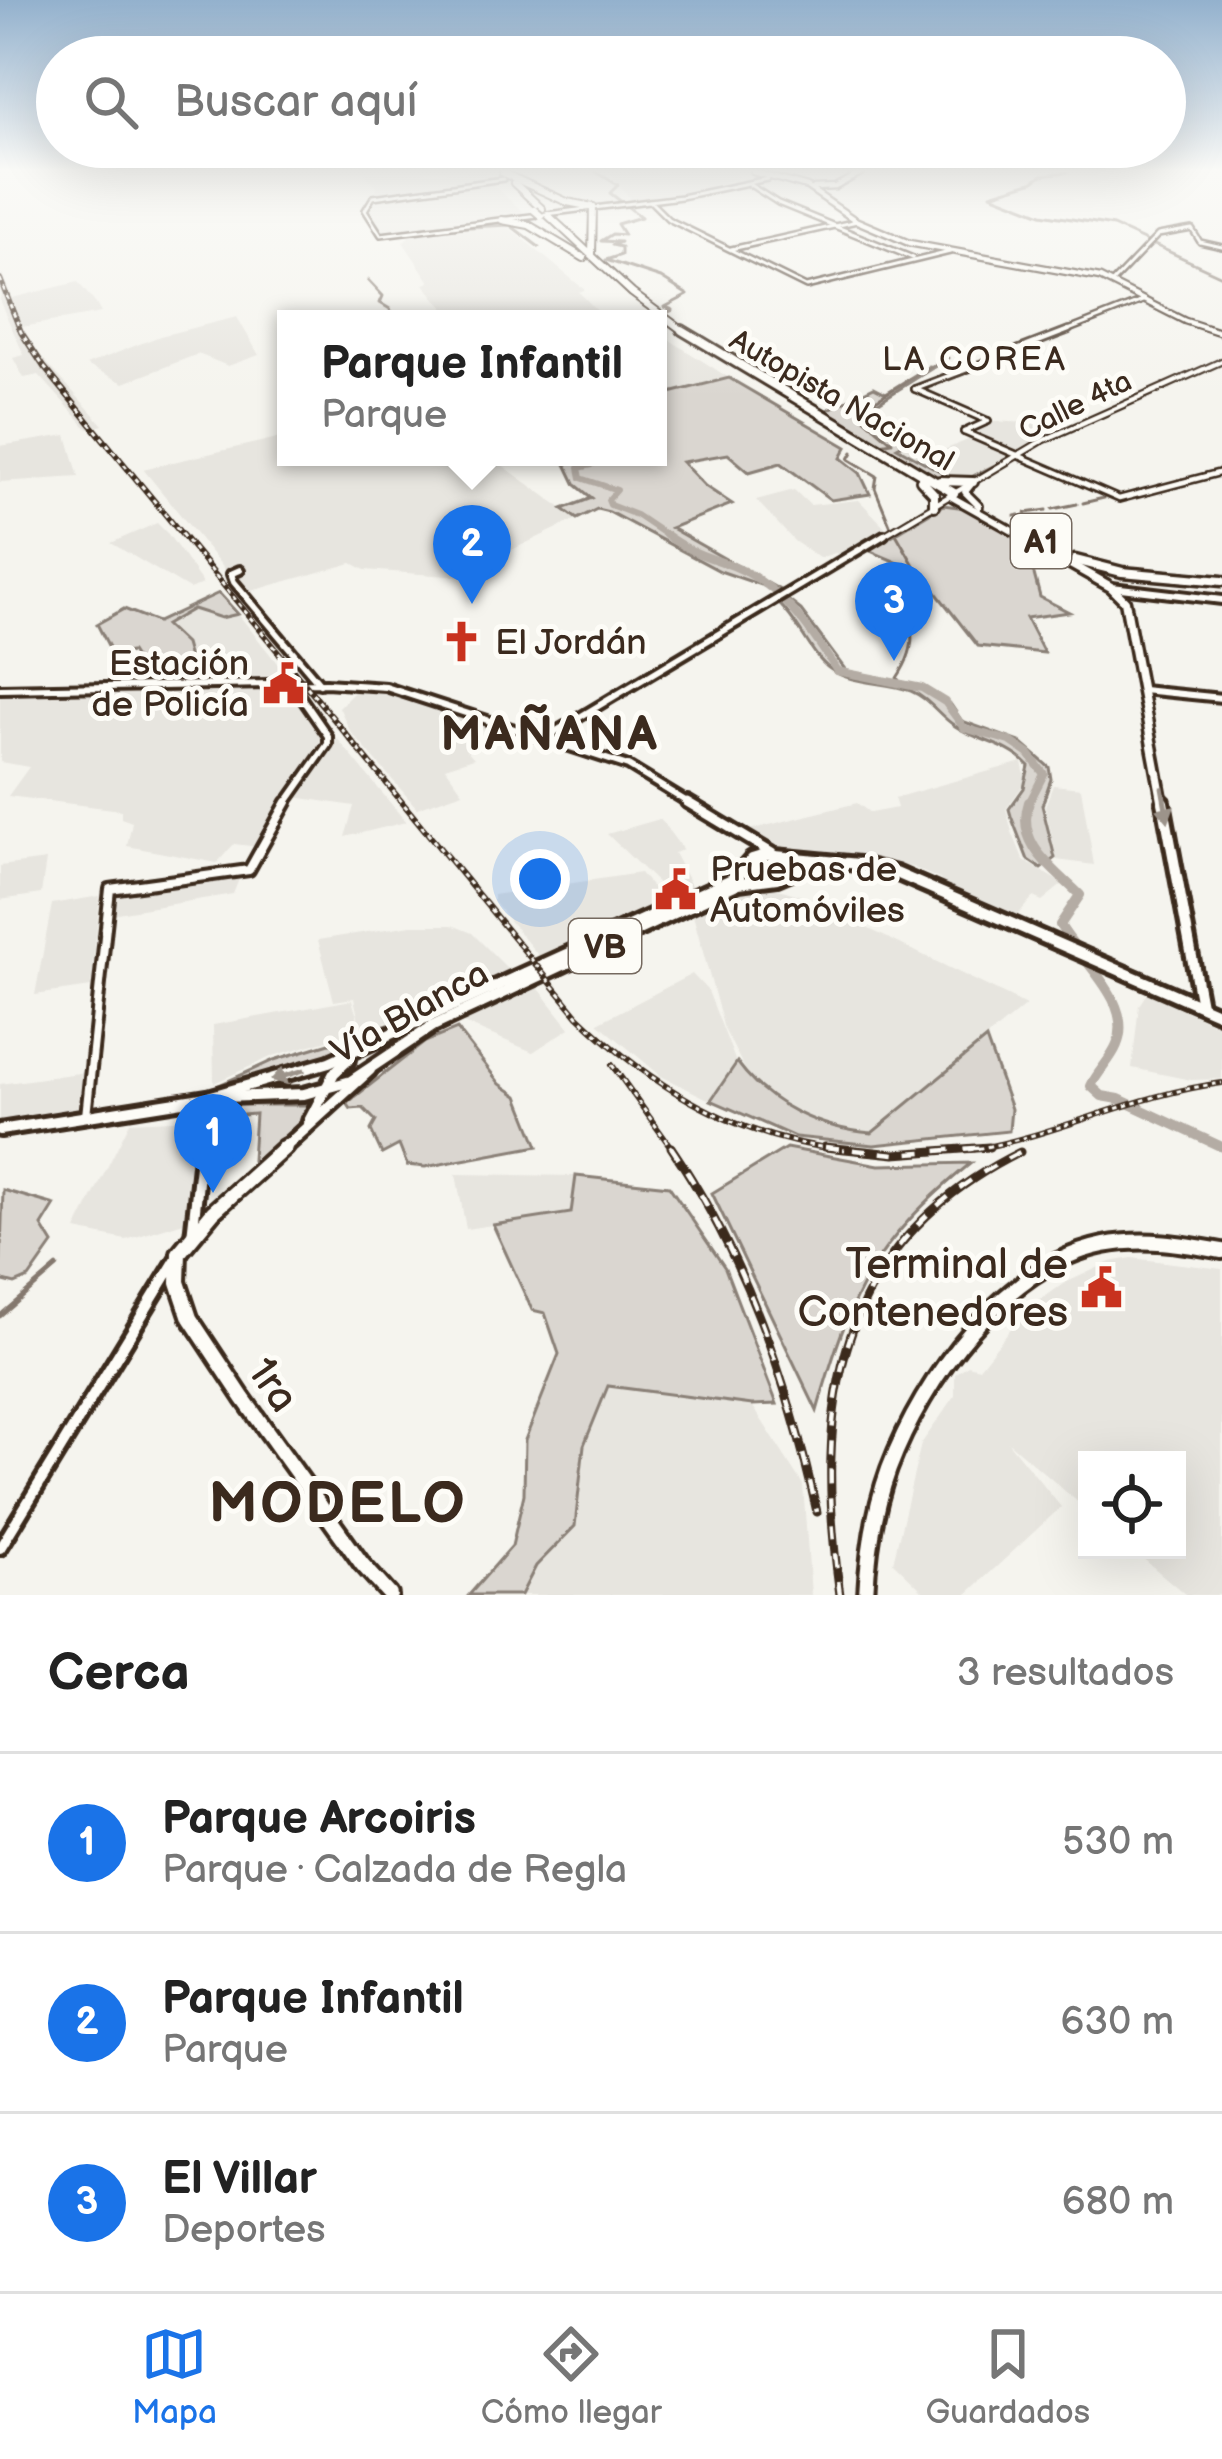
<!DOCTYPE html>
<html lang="es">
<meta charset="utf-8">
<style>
:root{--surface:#fff;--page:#f6f6f6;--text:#222;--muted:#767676;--line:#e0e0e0;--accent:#1a73e8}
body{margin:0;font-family:"Balsamiq Sans",sans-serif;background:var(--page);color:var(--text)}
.controls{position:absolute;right:36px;bottom:36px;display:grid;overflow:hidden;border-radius:0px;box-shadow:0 12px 48px #0002}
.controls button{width:108px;height:108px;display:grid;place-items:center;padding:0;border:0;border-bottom:3px solid var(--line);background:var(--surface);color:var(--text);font:60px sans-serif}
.you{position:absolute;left:540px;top:879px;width:42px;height:42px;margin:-30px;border:9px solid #fff;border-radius:50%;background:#1a73e8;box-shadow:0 0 0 18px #1a73e833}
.badge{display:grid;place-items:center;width:78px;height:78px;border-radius:50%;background:var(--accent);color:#fff;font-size:39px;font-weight:700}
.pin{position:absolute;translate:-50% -99px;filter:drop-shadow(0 3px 6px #0008)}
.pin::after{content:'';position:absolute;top:63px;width:42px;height:36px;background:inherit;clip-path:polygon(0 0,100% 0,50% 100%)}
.popup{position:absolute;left:277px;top:310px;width:390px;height:156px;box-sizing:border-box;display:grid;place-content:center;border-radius:0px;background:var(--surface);filter:drop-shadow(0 3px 9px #0005);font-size:39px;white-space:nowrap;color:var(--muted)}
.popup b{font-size:45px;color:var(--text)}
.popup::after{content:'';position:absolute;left:50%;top:100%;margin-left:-24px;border:24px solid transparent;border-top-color:var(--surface)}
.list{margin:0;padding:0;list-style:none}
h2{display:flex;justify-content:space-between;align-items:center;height:156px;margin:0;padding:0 48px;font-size:51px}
h2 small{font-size:39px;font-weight:400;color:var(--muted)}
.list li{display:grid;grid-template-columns:78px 1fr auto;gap:36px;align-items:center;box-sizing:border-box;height:180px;padding:0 48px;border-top:3px solid var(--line)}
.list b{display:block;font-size:45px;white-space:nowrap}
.list p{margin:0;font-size:39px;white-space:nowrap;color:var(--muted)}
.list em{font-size:39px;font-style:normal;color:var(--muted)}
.icon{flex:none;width:66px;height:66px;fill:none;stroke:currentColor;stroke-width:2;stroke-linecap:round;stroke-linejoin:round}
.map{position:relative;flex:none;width:1222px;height:1595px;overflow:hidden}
.search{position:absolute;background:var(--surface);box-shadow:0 12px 48px #0002;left:36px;right:36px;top:36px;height:132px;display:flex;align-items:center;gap:30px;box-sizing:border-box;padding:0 42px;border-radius:66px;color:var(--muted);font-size:45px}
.sheet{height:696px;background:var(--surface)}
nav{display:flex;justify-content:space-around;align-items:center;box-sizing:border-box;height:168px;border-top:3px solid var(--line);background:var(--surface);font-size:33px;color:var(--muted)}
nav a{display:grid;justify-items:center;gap:6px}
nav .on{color:var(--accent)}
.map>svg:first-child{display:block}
</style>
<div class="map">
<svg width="1222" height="1595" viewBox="0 0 1222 1595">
<rect width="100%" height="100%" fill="#f5f4ee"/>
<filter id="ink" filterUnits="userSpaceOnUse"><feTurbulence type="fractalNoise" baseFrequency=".00833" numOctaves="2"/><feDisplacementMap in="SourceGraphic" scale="24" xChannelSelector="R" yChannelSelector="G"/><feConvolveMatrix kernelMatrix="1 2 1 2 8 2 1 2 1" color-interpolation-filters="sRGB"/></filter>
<g filter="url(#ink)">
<g fill="#e7e5df">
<path d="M363,172H484L488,176L376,193L377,186Z"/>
<path d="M610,172H734L738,178L709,186L715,190L633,203Z"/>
<path d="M489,182L526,214L381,235L365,210L373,197Z"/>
<path d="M505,224L585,290L579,292L605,319H453L424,284L430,282L403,242L410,235Z"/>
<path d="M2,274L12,298L78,282L96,304L101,313L22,327L36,351L103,425L88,429L39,375L24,378L13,358L24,355L0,302Z"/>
<path d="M237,317L259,355L228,366L198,354L124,383L86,365L160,336Z"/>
<path d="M662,335L729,378L658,396Z"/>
<path d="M991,421L1030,423L1058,431L1016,453L967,432Z"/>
<path d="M67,435L79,477L0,482V446Z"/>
<path d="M286,436V457H491L577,519L501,555L490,579L365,570L352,563L244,593L143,469Z"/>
<path d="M914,438L944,450L970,439L1010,455L967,479H954L896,446Z"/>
<path d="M794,490L810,505L859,500L887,529L843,556L835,553L819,558L794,541L756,500Z"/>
<path d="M157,523L168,534L203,584L189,589L111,543Z"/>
<path d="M193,609L221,618L238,614L293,683L290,690L323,734L321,747L259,847L234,844L217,863L127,846L132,822L121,818V810L8,796L29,767L0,762V689L211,685L190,663L185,644L165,625Z"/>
<path d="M358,688L386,691L492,727L471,733L477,742L465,748L474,758L445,767L463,792L417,808L350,731L339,707Z"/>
<path d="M336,737L406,822L345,837L354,806L295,797Z"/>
<path d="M1022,762L1026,781L1006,809L1012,832L1024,861L1063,884L1042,901L1033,897L1015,918L967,899L940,883L941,880L912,867L771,848L749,830L857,803L870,813L897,808L894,798Z"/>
<path d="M1053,785L1081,788L1094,865L1057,860L1045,806Z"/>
<path d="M660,819L683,850L674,853L694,891L674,899L607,834Z"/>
<path d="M46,860L41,894L0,900V866Z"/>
<path d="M640,873L665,903L543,961L493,901V895Z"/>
<path d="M241,874L233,894L111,914L113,894Z"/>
<path d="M762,884L799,895L1026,1005L872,1133L844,1131L795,1113L751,1081L724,1029L693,915L694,911Z"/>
<path d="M100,896L91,987L35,995L52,904Z"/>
<path d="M411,925H452L472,933L512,973L424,1012L273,1056L214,1083L213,1025L352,1000L360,1026L354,998L334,1001L318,940Z"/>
<path d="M692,974L708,991L737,1065L710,1100L661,1076L598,1023Z"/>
<path d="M536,985L570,1028L533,1052L458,1021Z"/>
<path d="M1147,993L1222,1027V1079L1191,1080L1132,1068L1139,1005Z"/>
<path d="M86,1072L78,1114L0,1125V1084Z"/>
<path d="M193,1119L187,1221L126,1240L76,1230L130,1122Z"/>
<path d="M456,1174L576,1176L571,1213L466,1229Z"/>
<path d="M1132,1258L1222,1269V1595H1186L1133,1550H1177V1460H1087V1510L1007,1441L1061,1507L966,1595H927L893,1562L921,1444L955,1396V1374L968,1365L979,1368L1025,1311L1063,1284L1110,1262Z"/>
<path d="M608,1386L752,1405L803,1485L811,1595H521L536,1566L575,1526L584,1445Z"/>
</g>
<g fill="#dad6d0" stroke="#8a8077" stroke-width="3">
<path d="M929,366L934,367L874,405L914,438L897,447L954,479H967L1013,456L954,490L821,413L874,387L886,393Z"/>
<path d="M729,378L847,447L841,458L860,473L870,494L831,500L781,463L749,472L728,454L682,462L705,486L732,504L671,528L787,594L720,571L609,512L597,509L577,519L563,509L592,498L576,485L565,462L548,457H658V396Z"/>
<path d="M943,505L966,508L1050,554L1031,563L1040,597L1069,612L1026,618L1044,653L978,646L920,572L868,550Z"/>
<path d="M219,593L238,614L221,618L193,609L165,625L185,644L190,662L219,661L216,686L154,688L131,652L113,655L97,624L124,609L157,622Z"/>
<path d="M785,598L801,610L847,672L912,684L951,705L962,721L1020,742L1049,767L1051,779L1042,805L1055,858L1041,869L1028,860L1011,816L1009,809L1024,788L1029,766C1007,743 979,742 955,726C938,715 930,699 911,691C885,681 852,685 830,669C811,656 799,621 778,603Z"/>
<path d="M441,1009L337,1056L217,1092V1086L274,1060Z"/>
<path d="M457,1029L500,1084L518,1096L538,1146L425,1167L407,1165L399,1145L382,1154L371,1130L376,1121L363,1108L351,1109L347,1103L425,1042Z"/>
<path d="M986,1039L1011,1109L1009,1131L874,1145L795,1137L711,1100L737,1062C768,1105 820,1129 872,1133Z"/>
<path d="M222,1105H307L311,1110L300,1128L260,1162L252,1160L255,1114L208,1118L209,1106Z"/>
<path d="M786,1148L879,1165L971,1163C873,1243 851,1291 817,1411L712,1193Z"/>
<path d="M576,1176L669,1186L725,1268L777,1404L752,1405L608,1386L584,1445L575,1526L536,1566L521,1595H469L512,1546L524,1494L525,1440L559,1354L545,1313L532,1310L493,1225L571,1213Z"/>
<path d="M3,1190L55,1205L42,1226L53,1244L29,1278L15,1284L0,1280Z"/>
</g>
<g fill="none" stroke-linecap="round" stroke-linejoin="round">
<g stroke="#84786e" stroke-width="3">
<path d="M596,172L618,185L610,193L641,217L617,224L624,235L612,234L601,241L620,242L612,245L621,247V255L606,260L661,278L688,295L665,307L673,310L666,313"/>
<path d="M1031,182L991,194L1042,214L1113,226L1222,276"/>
<path d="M1032,182L1042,175L1068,172"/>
<path d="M450,228L510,225L539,247"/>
<path d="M368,280L383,296L380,303L390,309L392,319"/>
<path d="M935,365L948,358"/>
<path d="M920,374L932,366"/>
<path d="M880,444L892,442L863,417L862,408L917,375"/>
<path d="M853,452L849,459L877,476L875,488L891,527"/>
<path d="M1083,503L1108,497"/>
<path d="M1053,509L1077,504"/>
<path d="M1026,513L1047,510"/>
<path d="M1015,516L1020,515"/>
<path d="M895,532L930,593L894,591C913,625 921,642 897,678L900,682"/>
</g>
<path stroke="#84786e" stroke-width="4.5" d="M0,1316L57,1267"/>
<path stroke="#b4aca4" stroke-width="6" d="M589,457L592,465L579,468L581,478L617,490L608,500L610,505L636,515L670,538"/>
<path stroke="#b4aca4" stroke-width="8" d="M666,535C693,554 704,555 733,566C780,584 811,630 837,671L922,688L945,702L964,728L1010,741L1029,754L1044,774L1028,805"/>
<path stroke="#b4aca4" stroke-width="10" d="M1029,802C1015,844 1053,868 1080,895L1060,925C1079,959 1135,1002 1117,1045C1111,1060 1098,1071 1091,1086L1102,1096L1119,1099L1222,1147"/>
<defs>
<g id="tertiary-far3">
<path d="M503,179L373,197L365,210L381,235L681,197L767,179"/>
<path d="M750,185L778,203L913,258"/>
<path d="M650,201L668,219L806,287L950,252"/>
<path d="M731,249L857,221"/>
<path d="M1112,283L1158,235L1192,229L1200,242L1222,247"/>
<path d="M1061,333L1145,300"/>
</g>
<g id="tertiary-far2">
<path d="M915,389L1069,330"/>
<path d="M915,389L988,421"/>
<path d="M964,432L1119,499L1222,472"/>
<path d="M964,432L988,421"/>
</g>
<g id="tertiary-far1">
<path d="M240,570L231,574L234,582L320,684"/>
<path d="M1142,690L1222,698"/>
<path d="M285,805L328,744V736L292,684"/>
</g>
<path id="tertiary" d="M86,1116L110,889L249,870L287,802"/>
<g id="secondary-far3">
<path d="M753,172L807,187L855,220L909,243L1100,278L1185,321L1222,333"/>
<path d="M814,188L835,187L862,172"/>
<path d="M879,538L1042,441L1222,361"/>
</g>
<g id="secondary-far2">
<path d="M1112,587L1222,600"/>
<path d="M0,689L326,683L386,687L628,766L692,805"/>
<path d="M548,736L884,535"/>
</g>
<g id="secondary-far1">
<path d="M687,802L772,853"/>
<path d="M202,1150L208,1097"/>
</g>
<g id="secondary">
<path d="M192,1236L202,1147"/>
<path d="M0,1548L177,1258"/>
</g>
<g id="primary-far3">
<path d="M973,482L965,492L979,506"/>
<path d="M950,496L1025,538"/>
</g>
<g id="primary-far2">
<path d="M1019,535L1111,587L1125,601L1163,805"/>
<path d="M1075,560L1122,572L1222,581"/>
</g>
<g id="primary-far1">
<path d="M1163,802L1201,1005"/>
<path d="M225,1097L304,1094L351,1081L433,1026L739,883L777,878L808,865"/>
<path d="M309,1121L334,1073L348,1060"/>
<path d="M0,1130L208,1097L329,1062L736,877L752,859L765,855L859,864L896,873L1222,1015"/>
<path d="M282,1150L370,1070"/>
</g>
<g id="primary">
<path d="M285,1147L213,1212L179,1253L178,1282L190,1318L243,1398L362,1564L390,1595"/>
<path d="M866,1595C868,1552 874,1510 889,1469C923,1379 1004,1265 1104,1245C1144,1237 1183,1244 1222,1251"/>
</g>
<g id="motorway-far1">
<path d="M503,173L567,202L593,207L592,255"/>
<path d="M514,183L542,209"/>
<path d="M548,215L632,293L686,333"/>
<path d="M502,220L529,225L584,258"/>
</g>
<g id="motorway">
<path d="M682,330L954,493"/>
<path d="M921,480L934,494V506"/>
<path d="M940,481L973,482"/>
</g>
</defs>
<use href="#tertiary-far3" stroke="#3b2a1e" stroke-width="8"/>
<use href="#tertiary-far2" stroke="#3b2a1e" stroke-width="10"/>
<use href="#tertiary-far1" stroke="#3b2a1e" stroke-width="14"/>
<use href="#tertiary" stroke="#3b2a1e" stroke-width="16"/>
<use href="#secondary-far3" stroke="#3b2a1e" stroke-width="9"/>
<use href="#secondary-far2" stroke="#3b2a1e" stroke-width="14"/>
<use href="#secondary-far1" stroke="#3b2a1e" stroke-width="18"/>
<use href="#secondary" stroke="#3b2a1e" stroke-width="20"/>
<use href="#primary-far3" stroke="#3b2a1e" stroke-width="12"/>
<use href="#primary-far2" stroke="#3b2a1e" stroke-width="15"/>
<use href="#primary-far1" stroke="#3b2a1e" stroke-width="20"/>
<use href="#primary" stroke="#3b2a1e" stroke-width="22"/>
<use href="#motorway-far1" stroke="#3b2a1e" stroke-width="10"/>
<use href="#motorway" stroke="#3b2a1e" stroke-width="14"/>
<use href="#tertiary-far3" stroke="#fdfcf7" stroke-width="3"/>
<use href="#tertiary-far2" stroke="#fdfcf7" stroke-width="4.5"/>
<use href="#tertiary-far1" stroke="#fdfcf7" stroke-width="6"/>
<use href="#tertiary" stroke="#fdfcf7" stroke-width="8"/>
<use href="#secondary-far3" stroke="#fdfcf7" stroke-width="4.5"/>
<use href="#secondary-far2" stroke="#fdfcf7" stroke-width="6"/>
<use href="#secondary-far1" stroke="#fdfcf7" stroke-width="9"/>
<use href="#secondary" stroke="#fdfcf7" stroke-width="10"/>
<use href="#primary-far3" stroke="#fdfcf7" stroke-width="6"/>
<use href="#primary-far2" stroke="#fdfcf7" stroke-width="8"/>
<use href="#primary-far1" stroke="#fdfcf7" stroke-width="10"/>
<use href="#primary" stroke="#fdfcf7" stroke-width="14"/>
<use href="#motorway-far1" stroke="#fdfcf7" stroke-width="6"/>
<use href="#motorway" stroke="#fdfcf7" stroke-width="8"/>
<defs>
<g id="rail-far1">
<path d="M0,279L21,332L44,367L578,1016C652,1087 741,1141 845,1150"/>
<path d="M612,1065L673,1150"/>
<path d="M969,1150C1056,1136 1135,1094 1222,1083"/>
</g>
<g id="rail">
<path d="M671,1147C746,1258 788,1382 817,1512"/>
<path d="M825,1147L895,1154L989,1147"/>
<path d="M840,1595C814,1407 833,1244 1020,1152"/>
</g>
</defs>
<use href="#rail-far1" stroke="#3b2a1e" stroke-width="6"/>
<use href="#rail" stroke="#3b2a1e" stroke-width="9"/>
<use href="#rail-far1" stroke="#fdfcf7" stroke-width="3" stroke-dasharray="4.5" stroke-linecap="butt"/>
<use href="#rail" stroke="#fdfcf7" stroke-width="4.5" stroke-dasharray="14" stroke-linecap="butt"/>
<defs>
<path id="motorway-bridge" d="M534,210L541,216"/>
</defs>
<use href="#motorway-bridge" stroke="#3b2a1e" stroke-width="10" stroke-linecap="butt"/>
<use href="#motorway-bridge" stroke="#fdfcf7" stroke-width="6"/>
</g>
<defs><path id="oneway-solid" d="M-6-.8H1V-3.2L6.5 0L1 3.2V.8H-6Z" transform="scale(3)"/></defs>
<g fill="#9c938a">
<use href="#oneway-solid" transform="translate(1165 804) rotate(80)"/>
<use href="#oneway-solid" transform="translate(288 1075) rotate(163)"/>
</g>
</g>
<linearGradient id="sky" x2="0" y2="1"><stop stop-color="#93b1cd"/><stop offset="0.43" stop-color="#fafaf7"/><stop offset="1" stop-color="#fafaf7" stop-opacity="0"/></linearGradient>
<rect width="1222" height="396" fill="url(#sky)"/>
<defs>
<symbol id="church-bare" viewBox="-9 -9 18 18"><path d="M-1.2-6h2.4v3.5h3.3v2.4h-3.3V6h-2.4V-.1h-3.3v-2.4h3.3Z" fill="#c8321e" stroke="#fdfcf7" stroke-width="2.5" paint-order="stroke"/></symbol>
<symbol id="civic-bare" viewBox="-9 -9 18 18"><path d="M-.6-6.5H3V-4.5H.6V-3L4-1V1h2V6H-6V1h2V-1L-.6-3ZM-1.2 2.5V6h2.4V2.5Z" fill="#c8321e" stroke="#fdfcf7" stroke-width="2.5" paint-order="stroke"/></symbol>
</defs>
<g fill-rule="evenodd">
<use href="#church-bare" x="432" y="612" width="59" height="59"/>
<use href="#civic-bare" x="254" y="654" width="59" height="59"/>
<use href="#civic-bare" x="646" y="860" width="59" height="59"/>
<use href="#civic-bare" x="1072" y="1258" width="59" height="59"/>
</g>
<g text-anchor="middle" stroke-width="10" stroke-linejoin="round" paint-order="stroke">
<g font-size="30" fill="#3b2a1e" stroke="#fdfcf7">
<text transform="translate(842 400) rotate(30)" y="10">Autopista Nacional</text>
<text transform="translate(1075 405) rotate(-26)" y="10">Calle 4ta</text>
</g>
<g font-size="33" letter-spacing="3" fill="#3b2a1e" stroke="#fdfcf7">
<text x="975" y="370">LA COREA</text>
</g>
<g fill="#fdfcf7" stroke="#75695f" stroke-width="3">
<rect x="1011" y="514" width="60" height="54" rx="9"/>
<rect x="569" y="919" width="72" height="54" rx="9"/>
</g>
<g font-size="33" font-weight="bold" fill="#3b2a1e">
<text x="1041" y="553">A1</text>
<text x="605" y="958">VB</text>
</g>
<g font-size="36" fill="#3b2a1e" stroke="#fdfcf7" text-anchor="start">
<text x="495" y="654">El Jordán</text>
<text x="249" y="675" text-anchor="end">Estación<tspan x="249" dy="41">de Policía</tspan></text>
<text x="710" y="881">Pruebas de<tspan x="710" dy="41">Automóviles</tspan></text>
</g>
<g font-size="36" fill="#3b2a1e" stroke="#fdfcf7">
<text transform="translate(409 1011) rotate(-29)" y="13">Vía Blanca</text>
</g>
<g font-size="42" fill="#3b2a1e" stroke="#fdfcf7" text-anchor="end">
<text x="1068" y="1278">Terminal de<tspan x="1068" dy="48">Contenedores</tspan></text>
</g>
<g font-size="42" fill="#3b2a1e" stroke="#fdfcf7">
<text transform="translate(274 1384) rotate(55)" y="15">1ra</text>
</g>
<g font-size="48" font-weight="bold" letter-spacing="3" fill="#3b2a1e" stroke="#fdfcf7">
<text x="550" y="750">MAÑANA</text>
</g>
<g font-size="57" font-weight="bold" letter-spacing="3" fill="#3b2a1e" stroke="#fdfcf7">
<text x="338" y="1522">MODELO</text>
</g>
</g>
</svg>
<div class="controls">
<button><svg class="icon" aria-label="locate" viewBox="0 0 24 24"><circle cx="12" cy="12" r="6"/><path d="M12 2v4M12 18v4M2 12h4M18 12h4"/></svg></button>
</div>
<div class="you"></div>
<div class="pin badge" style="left:213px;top:1193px">1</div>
<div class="pin badge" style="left:472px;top:604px">2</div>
<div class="popup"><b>Parque Infantil</b>Parque</div>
<div class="pin badge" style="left:894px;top:661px">3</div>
<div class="search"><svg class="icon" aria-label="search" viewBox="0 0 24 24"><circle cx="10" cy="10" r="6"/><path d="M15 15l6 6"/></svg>Buscar aquí</div>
</div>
<section class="sheet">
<h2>Cerca<small>3 resultados</small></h2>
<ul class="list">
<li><span class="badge">1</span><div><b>Parque Arcoiris</b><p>Parque · Calzada de Regla</p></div><em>530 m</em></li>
<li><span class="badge">2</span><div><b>Parque Infantil</b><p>Parque</p></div><em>630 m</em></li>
<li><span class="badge">3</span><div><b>El Villar</b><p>Deportes</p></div><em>680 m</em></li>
</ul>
</section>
<nav>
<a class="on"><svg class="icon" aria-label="map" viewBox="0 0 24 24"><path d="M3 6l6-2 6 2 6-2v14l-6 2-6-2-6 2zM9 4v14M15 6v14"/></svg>Mapa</a>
<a><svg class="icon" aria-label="directions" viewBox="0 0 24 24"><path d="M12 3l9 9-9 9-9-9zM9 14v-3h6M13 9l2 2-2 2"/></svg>Cómo llegar</a>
<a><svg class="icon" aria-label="saved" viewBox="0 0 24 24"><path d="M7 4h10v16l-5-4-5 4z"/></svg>Guardados</a>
</nav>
